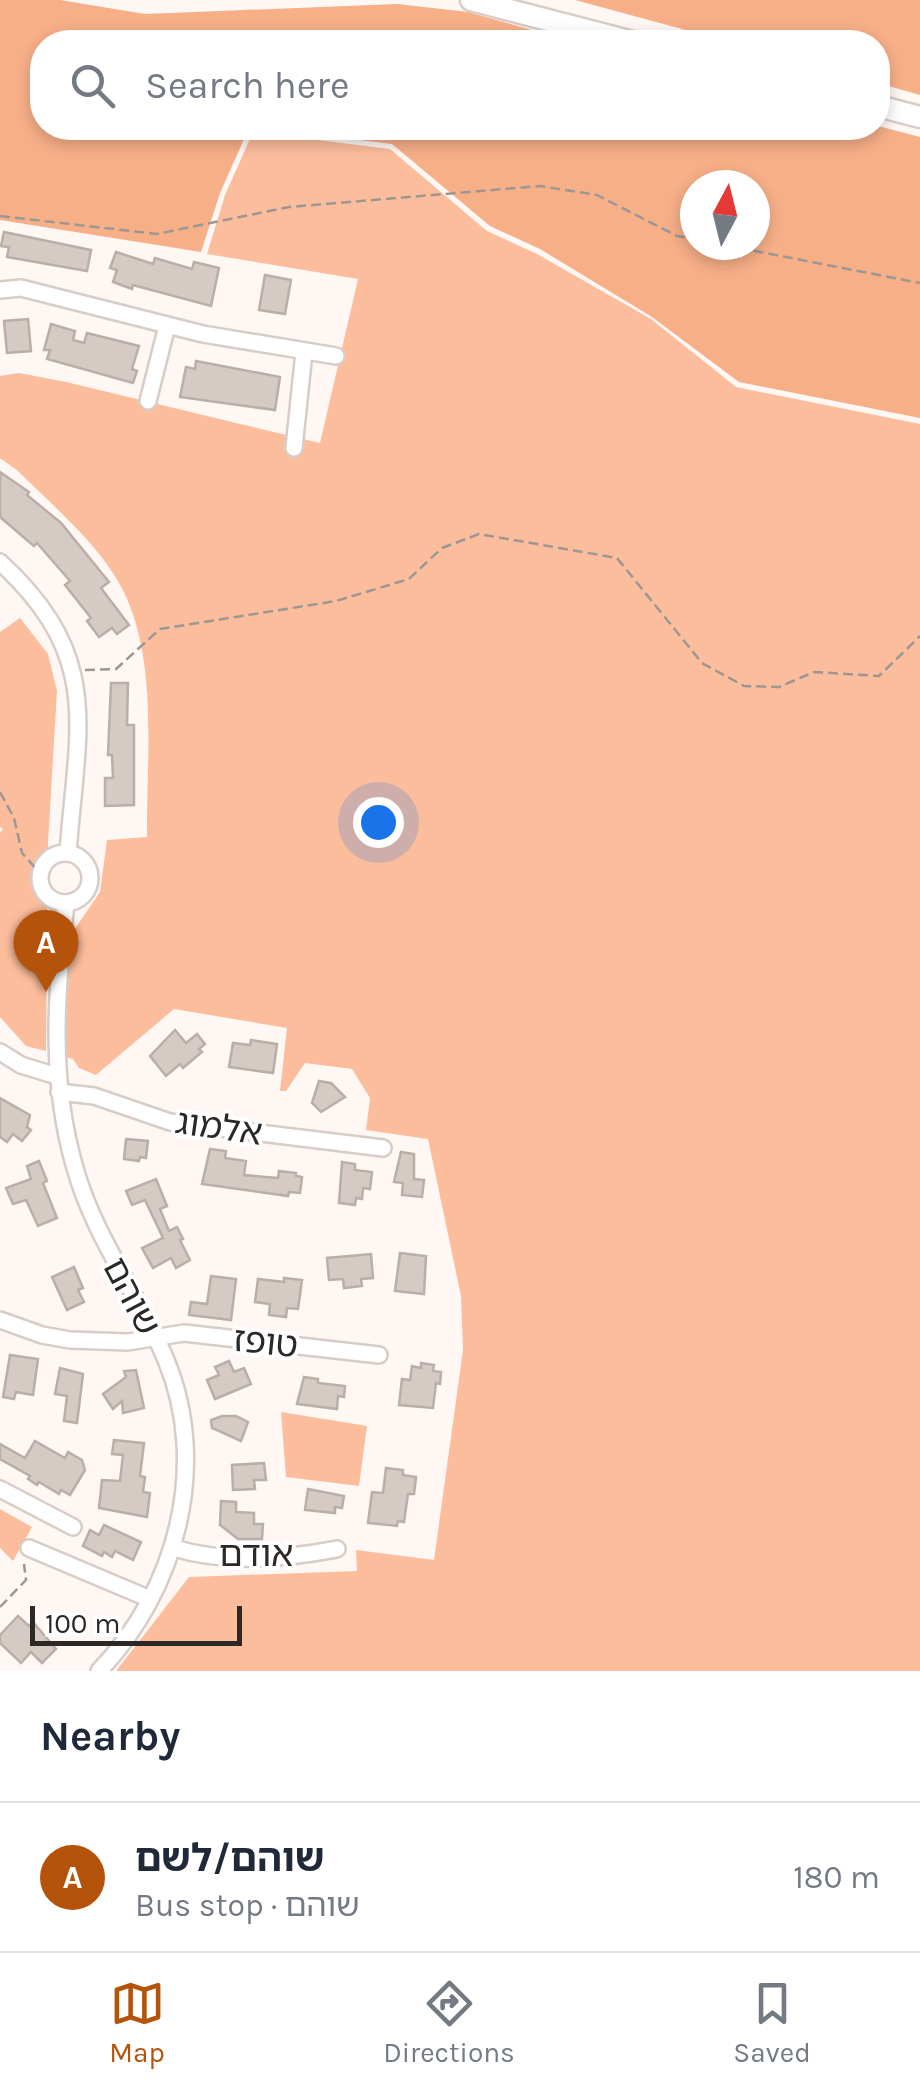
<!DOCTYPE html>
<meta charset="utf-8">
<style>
:root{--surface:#fff;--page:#f2f2f3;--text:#1f2937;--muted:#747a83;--line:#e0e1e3;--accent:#b45309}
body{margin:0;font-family:Karla,"Noto Sans Hebrew",sans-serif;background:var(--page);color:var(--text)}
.compass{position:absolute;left:680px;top:170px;width:90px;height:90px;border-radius:50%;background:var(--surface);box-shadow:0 5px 15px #0003;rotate:7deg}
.scale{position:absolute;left:30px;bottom:25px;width:212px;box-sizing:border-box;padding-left:10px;border:5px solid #2c2826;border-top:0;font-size:28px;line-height:35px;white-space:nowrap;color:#2c2826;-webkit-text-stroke:8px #fff;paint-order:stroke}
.you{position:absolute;left:378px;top:822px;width:35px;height:35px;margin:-25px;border:8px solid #fff;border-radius:50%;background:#1a73e8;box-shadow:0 0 0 15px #1a73e833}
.badge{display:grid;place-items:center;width:65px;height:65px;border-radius:50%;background:var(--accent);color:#fff;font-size:32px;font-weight:700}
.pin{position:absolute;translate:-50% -82px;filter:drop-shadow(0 2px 5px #0008)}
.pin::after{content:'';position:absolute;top:52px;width:35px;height:30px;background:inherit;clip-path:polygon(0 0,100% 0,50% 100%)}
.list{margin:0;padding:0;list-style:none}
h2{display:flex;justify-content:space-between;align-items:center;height:130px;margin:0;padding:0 40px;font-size:42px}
h2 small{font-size:32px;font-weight:400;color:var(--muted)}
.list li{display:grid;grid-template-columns:65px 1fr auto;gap:30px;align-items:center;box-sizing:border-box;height:150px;padding:0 40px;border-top:2px solid var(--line)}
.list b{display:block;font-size:38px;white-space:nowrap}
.list p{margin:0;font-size:32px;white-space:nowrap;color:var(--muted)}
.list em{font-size:32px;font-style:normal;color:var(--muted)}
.icon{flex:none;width:55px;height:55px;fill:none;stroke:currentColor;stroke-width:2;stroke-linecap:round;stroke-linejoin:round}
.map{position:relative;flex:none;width:920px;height:1671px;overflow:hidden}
.search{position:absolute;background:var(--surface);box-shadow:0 5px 15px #0003;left:30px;right:30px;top:30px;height:110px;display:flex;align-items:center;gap:25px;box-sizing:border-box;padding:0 35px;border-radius:40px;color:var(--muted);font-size:38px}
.sheet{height:280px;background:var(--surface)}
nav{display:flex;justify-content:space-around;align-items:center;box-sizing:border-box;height:140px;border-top:2px solid var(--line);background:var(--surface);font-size:28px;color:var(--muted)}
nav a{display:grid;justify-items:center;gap:5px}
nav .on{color:var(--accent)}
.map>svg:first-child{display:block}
</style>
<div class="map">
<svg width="920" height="1671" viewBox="0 0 920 1671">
<rect width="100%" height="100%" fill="#fef7f3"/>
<g fill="#fcbd9c">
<path d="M253,132L390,149L487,231L537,254L651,319L736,387L920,424V1671H116L189,1577L357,1571L356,1550L434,1560L463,1350L461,1296L428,1139L366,1130L370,1098L352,1069L305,1063L286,1091H280L287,1028L174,1009L96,1075L79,1068L73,1059L62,1056L72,933L100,892L107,840L147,837C146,754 161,645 113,573C88,535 50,503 18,471L0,458V376L19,373L66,382L320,443L358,279L207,254L225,195Z"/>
<path d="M20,618L48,654L57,691L48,843L46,1051L26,1046L0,1017V833L3,829L0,827V632Z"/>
<path d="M281,1412L367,1426L359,1486L286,1477Z"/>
<path d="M0,1509L32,1527L13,1561L0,1548Z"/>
</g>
<g fill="#f7af88" fill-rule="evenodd">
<path d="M0,0H60L145,14L397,4L468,12L575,42H42V128H249L220,193L201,252L0,220Z"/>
<path d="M575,0H920V95L878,83V42H730Z"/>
<path d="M878,126L920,137V418L739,382L652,317L540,249L490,226L392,144L260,128ZM755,185V245H695V185Z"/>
</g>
<g fill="#d6cac4" stroke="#b9aea8" stroke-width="2.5">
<path d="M4,232L91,250L87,271L7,257L9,247L1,246Z"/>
<path d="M116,252L153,264L155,258L192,269L194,262L219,268L211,306L133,285L132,289L113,282L117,270L110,268Z"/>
<path d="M265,275L291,280L285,314L259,310Z"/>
<path d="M28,319L31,351L7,353L4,321Z"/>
<path d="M51,324L75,331L73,340L84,343L87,333L139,346L132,369L137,371L133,383L47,359L50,350H44Z"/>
<path d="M196,361L280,377L275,410L180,397L186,367L195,369Z"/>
<path d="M0,472L29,492L27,495L61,523L109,582L101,588L129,625L117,634L112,628L99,637L87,621L91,618L65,585L70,581L37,543L34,546L0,517Z"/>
<path d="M111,683H128L127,725H134V805L105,806V778H113L112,755H108Z"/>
<path d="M175,1030L186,1043L197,1034L205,1044L199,1049L202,1052L183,1068L180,1064L166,1076L150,1056Z"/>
<path d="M251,1040L277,1044L273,1073L229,1067L233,1043L250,1045Z"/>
<path d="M319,1081L331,1083L345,1097L321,1112L312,1103Z"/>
<path d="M0,1098L30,1115L27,1127L31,1130L22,1141L13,1134L7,1142L0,1137Z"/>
<path d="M126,1139L148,1141L146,1158L140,1157L139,1161L124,1159Z"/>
<path d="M210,1149L226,1151L225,1158L246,1161L244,1175L278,1178L279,1171L296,1173V1176L302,1177L300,1193L289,1192L288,1196L202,1184Z"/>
<path d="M401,1152L414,1154V1179L424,1180L422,1197L402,1195L403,1183L394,1182Z"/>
<path d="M39,1161L47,1181L43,1183L57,1218L38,1226L26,1200L13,1204L6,1188L31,1179L27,1166Z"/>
<path d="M342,1162L355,1164V1170L372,1172L370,1189L363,1188L362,1199L356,1198L355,1205L339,1203Z"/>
<path d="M156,1179L167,1206L160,1209L169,1231L177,1227L183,1239L180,1240L190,1260L176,1268L171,1258L153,1268L142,1248L163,1238L145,1200L132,1205L126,1191Z"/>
<path d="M400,1253L426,1256L424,1294L395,1291Z"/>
<path d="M371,1254L373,1278L361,1279L362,1286L344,1288L343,1279L329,1280L327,1258Z"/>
<path d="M74,1267L83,1288L78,1290L84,1302L67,1310L52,1277Z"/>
<path d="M211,1276L236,1279L231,1320L189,1315L191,1302L207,1304Z"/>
<path d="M284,1278L302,1280L298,1309L287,1308L286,1317L269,1315L270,1304L255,1302L258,1279L284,1282Z"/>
<path d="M10,1355L38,1359L33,1395L16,1392L14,1399L3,1397Z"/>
<path d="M229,1361L234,1372L244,1368L251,1384L215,1399L207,1380L219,1375L215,1367Z"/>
<path d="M421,1363L434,1365L433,1371L441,1372L440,1384L436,1383L433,1408L399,1405L402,1379L410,1380L412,1366L421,1368Z"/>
<path d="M60,1368L83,1374L77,1423L64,1421L67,1396L55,1394Z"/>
<path d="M136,1370L144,1408L123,1413L122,1401L113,1409L103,1394L126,1377L124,1371Z"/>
<path d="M304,1377L318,1379V1383L345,1386L344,1397L338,1396L337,1409L297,1404Z"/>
<path d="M222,1416H236L248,1422L241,1441L212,1428L211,1420Z"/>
<path d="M114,1440L144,1443L140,1476L145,1477L143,1492L150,1493L147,1517L99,1508L102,1480L120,1481L123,1455L112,1454Z"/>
<path d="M35,1441L65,1458L68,1452L82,1460L85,1470L70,1495L61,1490L59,1494L39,1482L37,1485L28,1479L30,1476L0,1459V1444L25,1458Z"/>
<path d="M264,1463L266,1480H254L255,1489L233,1490L232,1465Z"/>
<path d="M386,1468L403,1470V1475L416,1477L414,1494H408L404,1522L398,1521L397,1526L368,1523L372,1492L383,1493Z"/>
<path d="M308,1489L344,1496L342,1508L335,1507V1513L305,1510Z"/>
<path d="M221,1501L236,1502V1512L254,1513V1524H263L262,1539H238L220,1525Z"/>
<path d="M104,1525L141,1542L133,1560L115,1551L112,1557L104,1552L102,1556L83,1546L90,1530L99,1535Z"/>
<path d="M18,1616L29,1626L33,1622L56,1649L42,1663L31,1652L21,1663L0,1643V1635Z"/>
</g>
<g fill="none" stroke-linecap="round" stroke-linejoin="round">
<defs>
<g id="minor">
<path d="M0,290L21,288L203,334L336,356"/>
<path d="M148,401L167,326"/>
<path d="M294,448L304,352"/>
<path d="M0,562C104,658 77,727 68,853"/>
<circle cx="65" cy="878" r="25"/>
<path d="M66,903C56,993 49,1079 75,1168C94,1237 139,1294 166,1360C210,1466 176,1591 99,1671"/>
<path d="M0,1052L21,1065L57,1076"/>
<path d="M59,1092L94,1096L170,1122L383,1148"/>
<path d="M0,1320L42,1335L70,1340L128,1342L184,1333L379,1355"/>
<path d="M0,1489L73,1527"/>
<path d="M29,1548L150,1599"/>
<path d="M174,1548C226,1564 285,1559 337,1549"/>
</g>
<g id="major">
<path d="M471,0L633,42"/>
<path d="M878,106L920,117"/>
</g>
</defs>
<use href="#minor" stroke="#d8ccc6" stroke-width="20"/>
<use href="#major" stroke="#d8ccc6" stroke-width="25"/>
<g stroke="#9c9794" stroke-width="2.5" stroke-dasharray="10 5" stroke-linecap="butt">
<path d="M0,216L157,234L289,207L540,186L597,195L677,236L695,239"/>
<path d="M724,245L920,283"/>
<path d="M85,670L116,669L160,629L336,601L409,579L442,548L479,534L617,558L702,663L744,686L779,687L814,672L879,676L920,636"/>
<path d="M0,792L14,818L22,853L40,873"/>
<path d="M0,1607L26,1580L24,1564"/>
</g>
<use href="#minor" stroke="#fff" stroke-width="15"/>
<use href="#major" stroke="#fff" stroke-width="20"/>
</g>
<g text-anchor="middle" stroke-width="8" stroke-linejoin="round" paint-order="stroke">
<g font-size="35" fill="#2c2826" stroke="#fff">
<text transform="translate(219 1127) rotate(8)" y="12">אלמוג</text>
<text transform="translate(132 1296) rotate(62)" y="12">שוהם</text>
<text transform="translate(266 1342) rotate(6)" y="12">טופז</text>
<text x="256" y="1566">אודם</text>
</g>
</g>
</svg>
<svg class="compass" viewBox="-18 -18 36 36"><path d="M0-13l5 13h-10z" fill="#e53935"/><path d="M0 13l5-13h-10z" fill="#747a83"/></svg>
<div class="scale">100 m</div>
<div class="you"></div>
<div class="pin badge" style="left:46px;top:992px">A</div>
<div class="search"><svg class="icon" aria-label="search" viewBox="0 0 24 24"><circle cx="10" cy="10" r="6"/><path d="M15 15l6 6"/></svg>Search here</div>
</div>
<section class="sheet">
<h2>Nearby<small></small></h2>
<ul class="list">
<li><span class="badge">A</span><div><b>שוהם/לשם</b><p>Bus stop · שוהם</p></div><em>180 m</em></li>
</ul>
</section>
<nav>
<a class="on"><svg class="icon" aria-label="map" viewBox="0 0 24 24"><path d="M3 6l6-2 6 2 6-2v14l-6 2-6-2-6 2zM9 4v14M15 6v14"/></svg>Map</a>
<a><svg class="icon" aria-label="directions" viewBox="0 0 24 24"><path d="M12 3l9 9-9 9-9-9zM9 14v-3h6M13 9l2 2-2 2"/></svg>Directions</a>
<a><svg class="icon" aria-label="saved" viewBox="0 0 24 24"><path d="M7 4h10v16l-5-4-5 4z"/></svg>Saved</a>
</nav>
